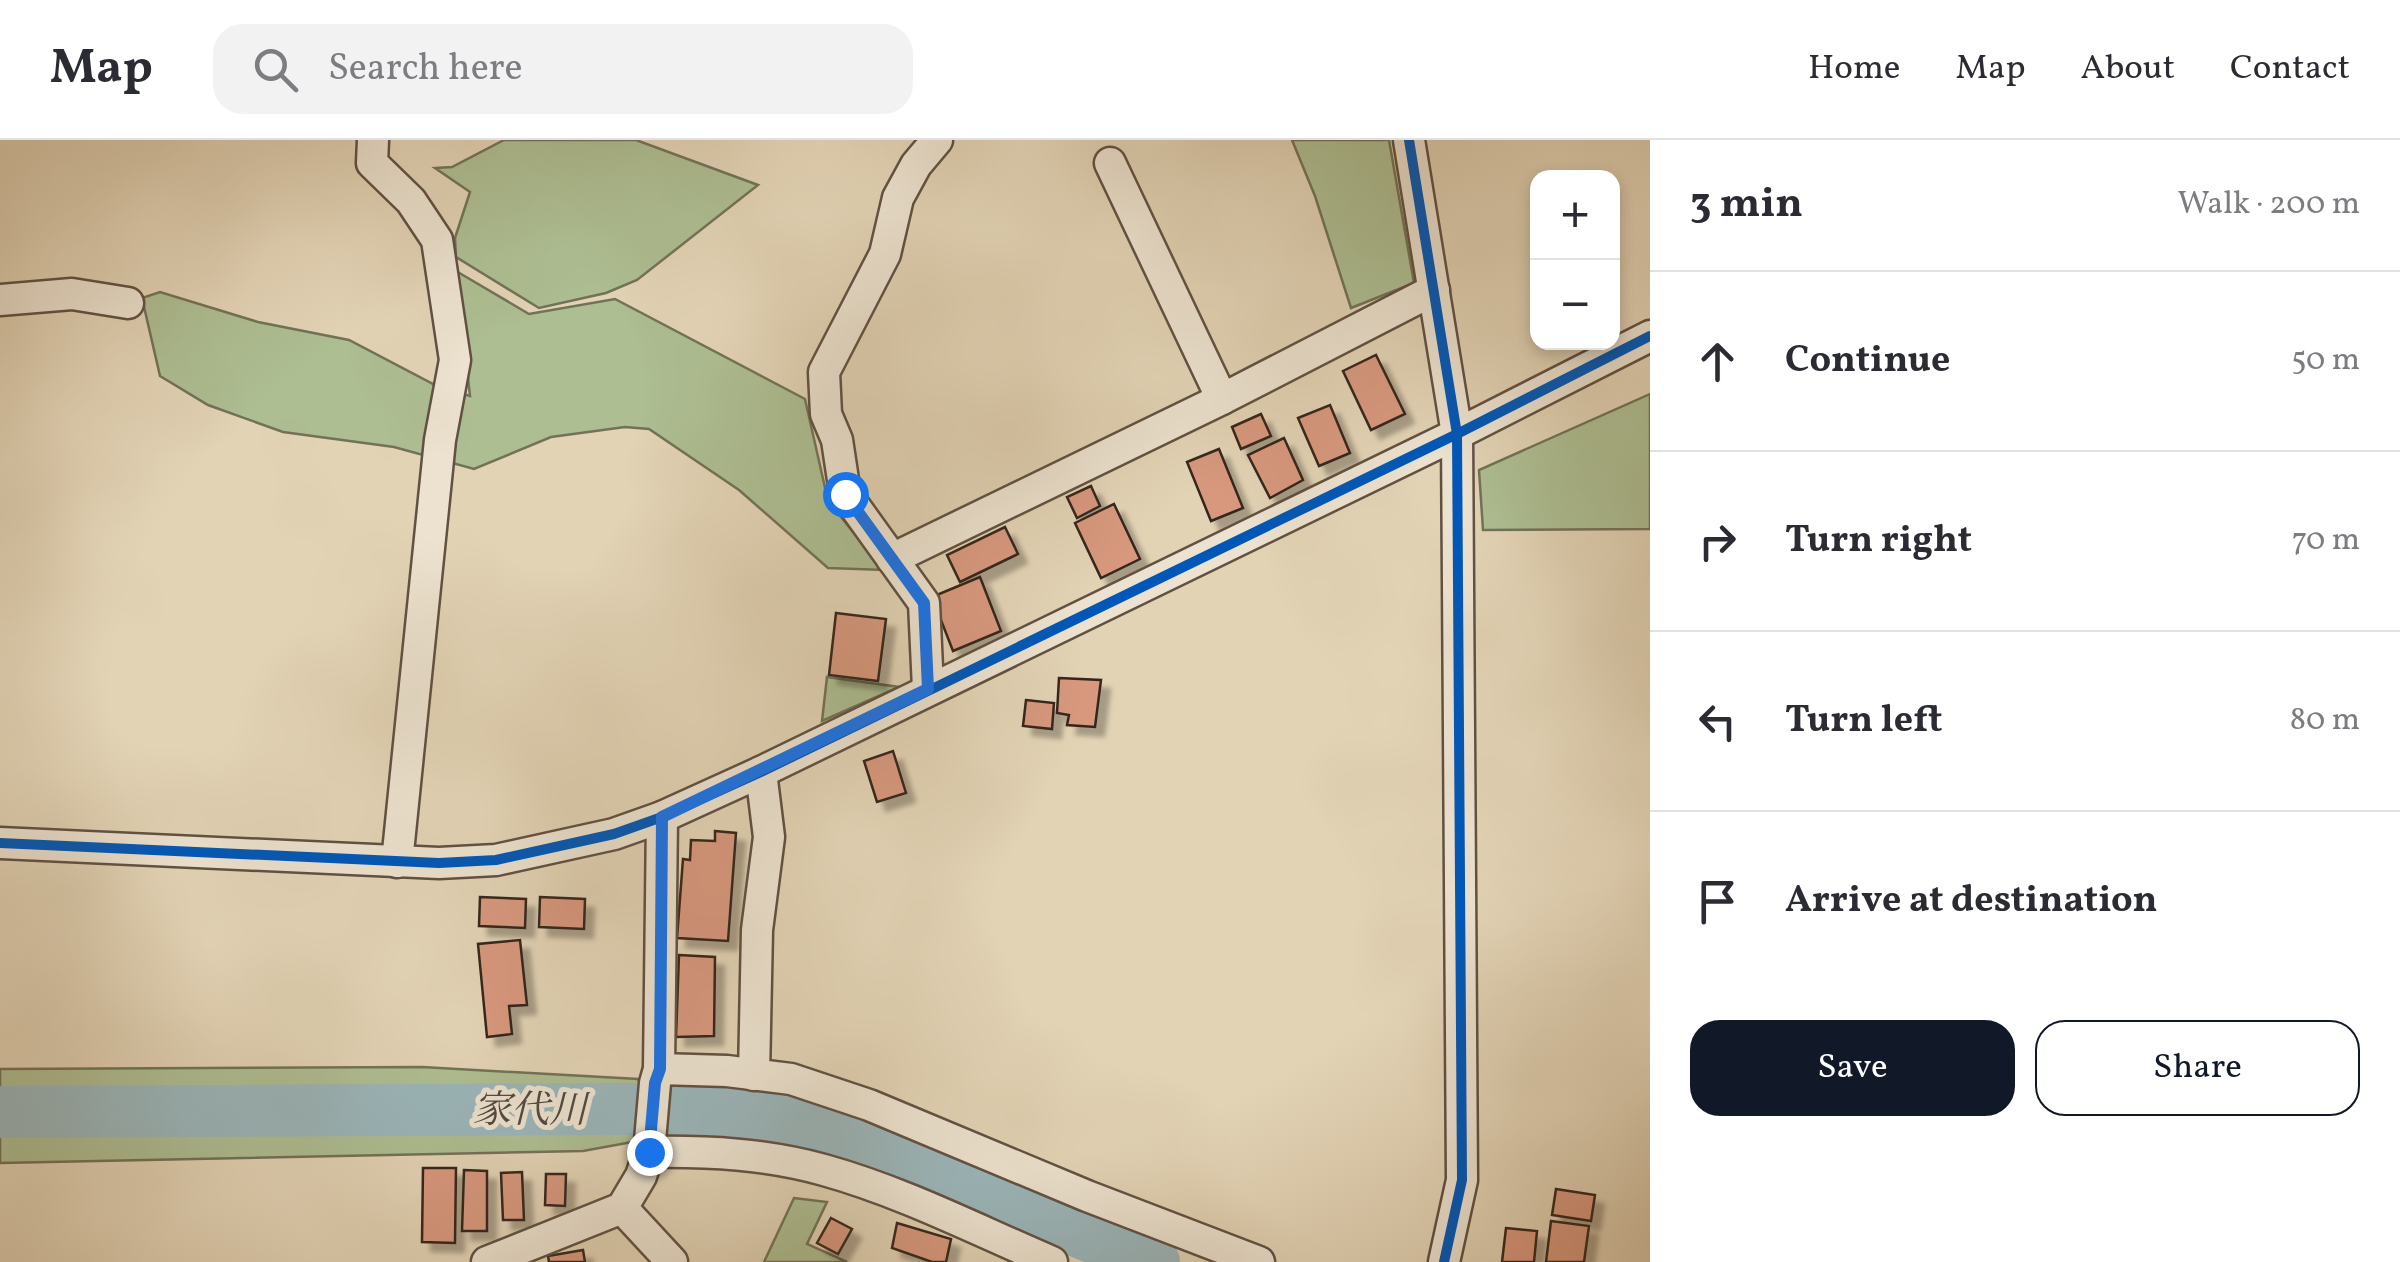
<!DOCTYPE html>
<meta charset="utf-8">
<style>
:root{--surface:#fff;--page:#f2f2f3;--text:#2b2b33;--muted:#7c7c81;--line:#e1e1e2;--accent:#111827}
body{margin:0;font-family:Vollkorn,"Noto Serif JP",serif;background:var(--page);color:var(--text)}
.controls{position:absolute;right:30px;top:30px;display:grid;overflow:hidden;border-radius:20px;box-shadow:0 5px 15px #0003}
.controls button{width:90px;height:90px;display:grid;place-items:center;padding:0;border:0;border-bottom:2px solid var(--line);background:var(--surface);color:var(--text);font:50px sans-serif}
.stop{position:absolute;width:30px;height:30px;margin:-22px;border:8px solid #1a73e8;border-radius:50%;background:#fff}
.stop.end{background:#1a73e8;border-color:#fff;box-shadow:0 2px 10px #0008}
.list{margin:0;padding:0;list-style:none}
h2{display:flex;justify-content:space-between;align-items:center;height:130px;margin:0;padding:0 40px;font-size:42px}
h2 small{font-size:32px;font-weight:400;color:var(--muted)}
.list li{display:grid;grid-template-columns:65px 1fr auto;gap:30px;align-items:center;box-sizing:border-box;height:180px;padding:0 40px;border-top:2px solid var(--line)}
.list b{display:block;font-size:38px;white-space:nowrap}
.list em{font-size:32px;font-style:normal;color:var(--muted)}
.actions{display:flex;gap:20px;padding:30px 40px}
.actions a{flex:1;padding:22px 0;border:2px solid var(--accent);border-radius:30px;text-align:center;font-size:35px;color:var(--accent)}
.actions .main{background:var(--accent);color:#fff}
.icon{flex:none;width:55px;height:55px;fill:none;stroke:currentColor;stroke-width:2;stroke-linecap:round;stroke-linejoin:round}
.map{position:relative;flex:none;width:1650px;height:1122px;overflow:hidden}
header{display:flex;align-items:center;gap:60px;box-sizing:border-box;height:140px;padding:0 50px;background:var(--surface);border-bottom:2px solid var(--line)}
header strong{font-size:48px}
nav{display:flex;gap:55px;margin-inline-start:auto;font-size:35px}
.search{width:700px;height:90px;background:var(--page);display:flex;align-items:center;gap:25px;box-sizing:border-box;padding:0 35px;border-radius:30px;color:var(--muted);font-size:38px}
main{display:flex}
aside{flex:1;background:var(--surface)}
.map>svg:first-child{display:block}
</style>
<header>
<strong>Map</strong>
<div class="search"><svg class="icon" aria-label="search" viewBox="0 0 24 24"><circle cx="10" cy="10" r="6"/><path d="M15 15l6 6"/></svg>Search here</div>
<nav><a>Home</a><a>Map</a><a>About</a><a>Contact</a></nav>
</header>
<main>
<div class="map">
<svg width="1650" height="1122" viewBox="0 0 1650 1122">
<defs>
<filter id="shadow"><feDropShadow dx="9" dy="9" stdDeviation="2.5" flood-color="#0004"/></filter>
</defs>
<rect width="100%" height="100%" fill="#e2d3b5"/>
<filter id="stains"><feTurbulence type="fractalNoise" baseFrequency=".002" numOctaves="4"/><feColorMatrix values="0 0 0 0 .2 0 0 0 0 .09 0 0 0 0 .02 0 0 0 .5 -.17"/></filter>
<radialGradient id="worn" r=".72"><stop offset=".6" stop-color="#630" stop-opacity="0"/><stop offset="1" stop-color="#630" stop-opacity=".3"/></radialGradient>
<g fill="#adbe92" stroke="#727257" stroke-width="2.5">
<path d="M504,0H636L758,45L637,140L606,153L539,168L456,117L455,98L470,52L435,28L452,27Z"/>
<path d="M1292,0H1389L1414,143L1351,168L1315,56Z"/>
<path d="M456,131L529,174L615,159L805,259L828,361L884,430L828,428L739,350L649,289L625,287L551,297L474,329L394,307L283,292L208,265L160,236L142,158L160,152L258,182L349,200L437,246L470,256Z"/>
<path d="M1650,254V389L1483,390L1479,330Z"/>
<path d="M827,537L899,547L822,581Z"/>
<path d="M422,927L638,939L665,996L583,1011L0,1023V929Z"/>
<path d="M794,1058L827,1062L807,1104L847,1122H764Z"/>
</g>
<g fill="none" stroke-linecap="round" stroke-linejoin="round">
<path stroke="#9ab5b9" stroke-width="52" d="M0,972L624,969L703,970L771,978L861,1004L1154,1122"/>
</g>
<g fill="#d7987e" stroke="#36261c" stroke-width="2.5" filter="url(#shadow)">
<path d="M1376,215L1405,274L1371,290L1343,231Z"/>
<path d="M1330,265L1350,313L1319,326L1298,278Z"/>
<path d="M1261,274L1271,296L1241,309L1232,287Z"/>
<path d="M1284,298L1303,340L1270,358L1248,315Z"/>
<path d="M1219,309L1243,368L1211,381L1187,322Z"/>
<path d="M1091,346L1100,366L1077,378L1067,357Z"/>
<path d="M1114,364L1140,419L1101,438L1075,383Z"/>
<path d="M1005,387L1018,414L960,442L947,415Z"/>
<path d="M980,437L1001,491L953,511L932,457Z"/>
<path d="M836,473L886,479L878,541L829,535Z"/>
<path d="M1059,538L1101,540L1095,587L1067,585L1069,575L1057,573Z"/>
<path d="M1026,560L1054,563L1052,589L1023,586Z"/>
<path d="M893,611L906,653L877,662L864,621Z"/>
<path d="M715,691L736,693L728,801L677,798L683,719L690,720L691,700L715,701Z"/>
<path d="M480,757L526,759L525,788L479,786Z"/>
<path d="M540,757L585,759L584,789L539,787Z"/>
<path d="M520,800L527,865L509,866L512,894L487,897L478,804Z"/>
<path d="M679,815L715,817L714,896L676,897Z"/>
<path d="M423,1028H456L455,1103L422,1102Z"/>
<path d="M464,1030L487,1031V1091H462Z"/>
<path d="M522,1032L524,1080H503L501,1033Z"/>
<path d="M546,1034H566L565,1066L545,1065Z"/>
<path d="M1556,1049L1595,1055L1591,1081L1552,1075Z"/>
<path d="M831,1078L852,1089L838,1114L817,1103Z"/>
<path d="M1551,1081L1589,1086L1584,1122H1546Z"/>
<path d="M897,1083L951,1099L946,1122H932L892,1108Z"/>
<path d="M1506,1088L1537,1091L1534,1122H1502Z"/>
<path d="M583,1110L585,1122H549L548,1116Z"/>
</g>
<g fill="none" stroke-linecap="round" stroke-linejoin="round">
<defs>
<g id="minor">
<path d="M373,0L372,23L411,61L437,100L455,220L440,300L397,722"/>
<path d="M1409,0L1457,294L1462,1040L1444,1122"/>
<path d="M1110,23L1222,259"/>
<path d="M0,160L72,154L128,163"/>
<path d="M892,419L1222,259L1434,150"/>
<path d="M928,549L924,463L845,353L837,300L826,274L824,232L885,114L898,58L916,25L937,0"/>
<path d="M0,703L439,723L496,720L614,694L662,677L761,632L1457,294L1650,196"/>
<path d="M659,929L727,931L791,939L869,965L1087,1056L1259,1122"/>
<path d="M754,935L757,790L769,697L761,632"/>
<path d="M649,1012C708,1011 767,1014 824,1030C903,1052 977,1090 1052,1122"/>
<path d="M622,1068L672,1122"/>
<path d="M487,1122L622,1068L641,1036L649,1012L655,943L659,929L662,677"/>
</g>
</defs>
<use href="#minor" stroke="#615142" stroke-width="35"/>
<use href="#minor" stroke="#ece2cf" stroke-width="30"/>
<defs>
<g id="cycleway">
<path d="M1409,0L1457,294L1462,1040L1444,1122"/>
<path d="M0,703L439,723L496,720L614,694L662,677L761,632L1457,294L1650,196"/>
</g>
</defs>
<use href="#cycleway" stroke="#ece2cf" stroke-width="16"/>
<use href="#cycleway" stroke="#0057b8" stroke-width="10"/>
</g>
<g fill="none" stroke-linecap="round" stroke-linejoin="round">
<path stroke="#1a73e8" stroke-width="12" d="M649,1012L655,943L660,929L662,677L928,549L924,463L845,354"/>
</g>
<g text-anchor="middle" stroke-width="10" stroke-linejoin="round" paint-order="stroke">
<g font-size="38" font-style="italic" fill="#4f4a43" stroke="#ece2cf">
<text x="530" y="982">家代川</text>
</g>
</g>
<rect width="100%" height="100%" filter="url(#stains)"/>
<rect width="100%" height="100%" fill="url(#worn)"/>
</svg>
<div class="controls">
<button>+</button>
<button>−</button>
</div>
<div class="stop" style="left:845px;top:354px"></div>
<div class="stop end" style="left:649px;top:1012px"></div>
</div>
<aside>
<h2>3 min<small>Walk · 200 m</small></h2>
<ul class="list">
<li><svg class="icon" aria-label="ahead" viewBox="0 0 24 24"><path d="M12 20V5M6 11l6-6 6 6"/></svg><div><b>Continue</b></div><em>50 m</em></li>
<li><svg class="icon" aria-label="right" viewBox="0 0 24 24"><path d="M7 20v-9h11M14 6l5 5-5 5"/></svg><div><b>Turn right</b></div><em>70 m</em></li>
<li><svg class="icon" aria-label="left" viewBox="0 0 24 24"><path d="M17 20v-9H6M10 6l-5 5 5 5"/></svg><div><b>Turn left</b></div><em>80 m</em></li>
<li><svg class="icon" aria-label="arrive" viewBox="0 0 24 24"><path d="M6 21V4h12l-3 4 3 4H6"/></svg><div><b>Arrive at destination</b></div></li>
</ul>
<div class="actions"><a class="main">Save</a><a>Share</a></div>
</aside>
</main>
